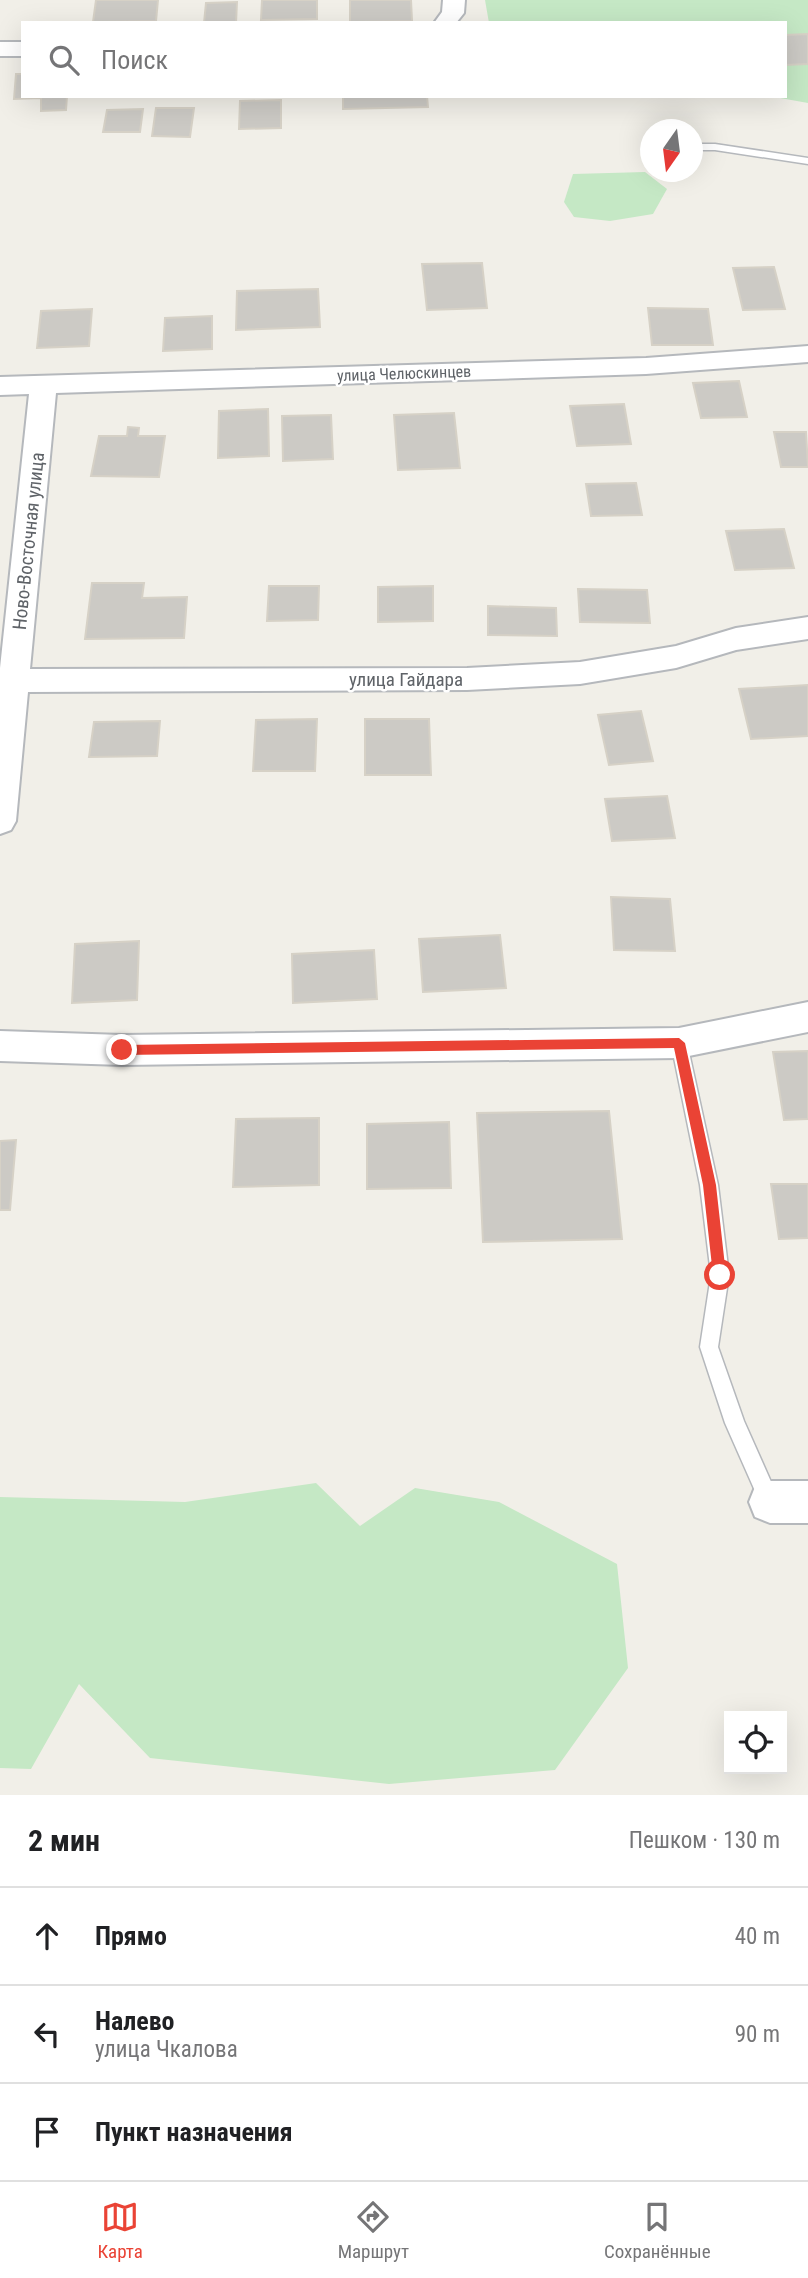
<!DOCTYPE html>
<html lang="ru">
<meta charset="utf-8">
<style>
:root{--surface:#fff;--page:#f6f6f6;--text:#202124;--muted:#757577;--line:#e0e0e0;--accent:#ea4335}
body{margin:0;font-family:"Roboto Condensed",sans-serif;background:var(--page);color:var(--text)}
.controls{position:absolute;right:21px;bottom:21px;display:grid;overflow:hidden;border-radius:0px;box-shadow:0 7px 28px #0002}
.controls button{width:63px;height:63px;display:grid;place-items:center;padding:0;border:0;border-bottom:2px solid var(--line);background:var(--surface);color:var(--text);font:35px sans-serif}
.compass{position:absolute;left:640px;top:119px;width:63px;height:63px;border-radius:50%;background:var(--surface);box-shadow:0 7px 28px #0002;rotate:194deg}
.stop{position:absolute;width:21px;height:21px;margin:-16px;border:5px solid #ea4335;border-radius:50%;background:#fff}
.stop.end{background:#ea4335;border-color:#fff;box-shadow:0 2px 7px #0008}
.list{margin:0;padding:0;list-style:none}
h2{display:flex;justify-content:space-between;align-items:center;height:91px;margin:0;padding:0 28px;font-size:30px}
h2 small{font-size:23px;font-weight:400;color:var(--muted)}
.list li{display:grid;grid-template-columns:46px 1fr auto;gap:21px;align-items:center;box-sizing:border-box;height:98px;padding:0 28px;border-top:2px solid var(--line)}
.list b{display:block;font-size:26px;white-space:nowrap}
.list p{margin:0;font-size:23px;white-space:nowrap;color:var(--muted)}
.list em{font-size:23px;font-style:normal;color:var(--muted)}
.icon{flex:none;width:38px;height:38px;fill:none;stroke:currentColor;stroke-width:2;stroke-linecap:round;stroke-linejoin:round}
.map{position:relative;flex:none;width:808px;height:1795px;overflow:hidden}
.search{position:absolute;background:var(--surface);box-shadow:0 7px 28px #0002;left:21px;right:21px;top:21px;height:77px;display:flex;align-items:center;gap:18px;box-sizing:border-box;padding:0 24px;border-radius:0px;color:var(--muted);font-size:26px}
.sheet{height:385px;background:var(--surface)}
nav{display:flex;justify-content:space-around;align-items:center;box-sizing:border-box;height:98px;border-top:2px solid var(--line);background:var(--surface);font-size:19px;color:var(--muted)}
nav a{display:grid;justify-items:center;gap:4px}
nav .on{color:var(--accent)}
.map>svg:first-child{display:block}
</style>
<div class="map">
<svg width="808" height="1795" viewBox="0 0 808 1795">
<rect width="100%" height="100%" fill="#f1efe8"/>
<g fill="#c5e8c5">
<path d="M485,0H808V103L769,96H785V23H489Z"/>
<path d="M645,172L667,189L653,214L610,221L574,217L564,202L573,174Z"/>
<path d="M316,1483L360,1526L415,1488L499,1502L617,1564L628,1668L555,1770L389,1784L150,1758L79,1684L31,1769L0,1768V1497L185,1502Z"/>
</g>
<g fill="#cccac5" stroke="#d6d1c6" stroke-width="2">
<path d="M96,0H158L156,21L93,22Z"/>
<path d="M262,0H317V19L261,20Z"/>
<path d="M350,0H411L412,21L350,22Z"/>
<path d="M237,2L236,23H204L206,3Z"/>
<path d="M808,34V64L785,65V35Z"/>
<path d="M16,74H23V96H67L66,110L41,111V98L14,99Z"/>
<path d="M343,96H427L428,107L343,109Z"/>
<path d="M281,100V128L239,129L240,101Z"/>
<path d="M156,108H194L190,137L152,136Z"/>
<path d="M143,109L140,132H103L107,110Z"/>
<path d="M482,263L487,308L427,310L422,264Z"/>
<path d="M774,267L785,309L743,310L733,268Z"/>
<path d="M318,289L320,327L236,330L237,291Z"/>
<path d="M648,308L708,309L713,345H652Z"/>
<path d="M92,309L89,346L37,348L41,311Z"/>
<path d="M212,316V349L163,351L165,318Z"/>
<path d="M739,381L747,417L701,418L693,383Z"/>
<path d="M624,404L631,444L577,446L570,406Z"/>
<path d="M268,409L269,456L218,458L219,411Z"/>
<path d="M454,413L460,468L398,470L394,415Z"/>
<path d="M331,415L333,459L283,461L282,416Z"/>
<path d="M128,427L139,428L138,436H165L159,477L91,476L99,436H127Z"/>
<path d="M774,432H806L808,467H781Z"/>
<path d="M636,483L642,515L591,516L586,484Z"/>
<path d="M784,529L794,568L735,570L726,531Z"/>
<path d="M92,583H144L142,598L187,597L184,638L85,639Z"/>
<path d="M269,586H319L318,620L267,621Z"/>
<path d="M433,586V621L378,622V587Z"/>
<path d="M578,589L647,590L650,623L580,622Z"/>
<path d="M488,606L556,608L557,636L488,635Z"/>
<path d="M808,685V736L751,739L739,689Z"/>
<path d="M641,711L653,761L609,765L598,715Z"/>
<path d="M317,719L315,771H253L256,720Z"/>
<path d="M365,719H429L431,775H365Z"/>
<path d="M160,721L157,756L89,757L94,722Z"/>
<path d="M667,796L675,838L612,841L605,799Z"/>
<path d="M611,897L670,899L675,951L614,950Z"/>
<path d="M500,935L506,988L423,992L419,939Z"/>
<path d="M139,941L137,1000L72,1003L75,944Z"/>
<path d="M374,950L377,999L293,1003L292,954Z"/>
<path d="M808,1051V1119L784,1120L773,1052Z"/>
<path d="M609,1111L622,1239L483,1242L477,1113Z"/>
<path d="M319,1118V1185L233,1187L236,1119Z"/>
<path d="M449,1122L451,1188L367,1189V1124Z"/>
<path d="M16,1140L10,1210H0V1141Z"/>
<path d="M771,1184H808V1238L779,1239Z"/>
</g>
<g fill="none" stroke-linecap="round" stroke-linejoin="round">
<defs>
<g id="lane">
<path d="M692,144H715L808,158V164L715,150H692Z"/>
<path d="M679,1036L685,1038L687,1043L718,1185L729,1275L718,1347L744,1421L780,1502L777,1509L770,1512L763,1509L725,1423L700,1347L711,1275L700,1185L671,1043L673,1038Z"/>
</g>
<g id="street">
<path d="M443,0H465L464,13L456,23H434L442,12Z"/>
<rect x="0" y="42" width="23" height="14"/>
<path d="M808,346V362L646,374L56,393L30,669L467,668L580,662L676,646L736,628L808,617V639L736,650L676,668L580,684L467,690L28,692L16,821L11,830L0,834V668L29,394L0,395V377L646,358Z"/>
<path d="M808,1002V1032L679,1058L122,1065L0,1061V1031L122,1035L679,1028Z"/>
<path d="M770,1481H808V1523H770L755,1517L749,1502L755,1487Z"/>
</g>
</defs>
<use href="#lane" stroke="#b5b8bc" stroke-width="3"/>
<use href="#street" stroke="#b5b8bc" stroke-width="4"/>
<use href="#lane" fill="#fff" fill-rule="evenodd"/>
<use href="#street" fill="#fff" fill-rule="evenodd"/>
</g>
<path fill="#ea4335" d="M679,1038L685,1043L716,1185L726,1275L720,1281L713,1275L703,1185L674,1048L122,1055L116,1050L122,1045Z"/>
<g text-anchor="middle" stroke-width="5" stroke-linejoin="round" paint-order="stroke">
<g font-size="16" fill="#5f6368" stroke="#fff">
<text transform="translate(404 373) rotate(-2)" y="6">улица Челюскинцев</text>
</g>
<g font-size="19" fill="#5f6368" stroke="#fff">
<text transform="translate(28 541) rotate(-84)" y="7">Ново-Восточная улица</text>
<text x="406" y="686">улица Гайдара</text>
</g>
</g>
</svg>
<div class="controls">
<button><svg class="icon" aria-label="locate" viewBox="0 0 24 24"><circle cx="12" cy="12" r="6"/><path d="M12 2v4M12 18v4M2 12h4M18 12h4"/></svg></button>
</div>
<svg class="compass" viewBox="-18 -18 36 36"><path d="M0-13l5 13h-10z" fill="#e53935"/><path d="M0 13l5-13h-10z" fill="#757577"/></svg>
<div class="stop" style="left:720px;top:1275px"></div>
<div class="stop end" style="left:122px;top:1050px"></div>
<div class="search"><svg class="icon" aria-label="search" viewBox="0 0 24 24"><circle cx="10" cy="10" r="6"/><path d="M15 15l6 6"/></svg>Поиск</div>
</div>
<section class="sheet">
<h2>2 мин<small>Пешком · 130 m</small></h2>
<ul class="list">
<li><svg class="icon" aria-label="ahead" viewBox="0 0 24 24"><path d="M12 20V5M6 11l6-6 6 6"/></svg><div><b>Прямо</b></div><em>40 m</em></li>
<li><svg class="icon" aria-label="left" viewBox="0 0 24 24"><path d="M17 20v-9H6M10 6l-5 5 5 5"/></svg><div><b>Налево</b><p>улица Чкалова</p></div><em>90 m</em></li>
<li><svg class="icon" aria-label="arrive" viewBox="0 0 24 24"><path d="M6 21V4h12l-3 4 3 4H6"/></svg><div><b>Пункт назначения</b></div></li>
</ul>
</section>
<nav>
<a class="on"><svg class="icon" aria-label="map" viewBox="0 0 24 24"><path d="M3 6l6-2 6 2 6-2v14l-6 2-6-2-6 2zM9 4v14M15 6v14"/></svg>Карта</a>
<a><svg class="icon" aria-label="directions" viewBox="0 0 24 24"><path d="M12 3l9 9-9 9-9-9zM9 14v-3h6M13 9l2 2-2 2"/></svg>Маршрут</a>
<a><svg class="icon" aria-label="saved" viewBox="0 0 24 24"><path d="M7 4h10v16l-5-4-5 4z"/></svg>Сохранённые</a>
</nav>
